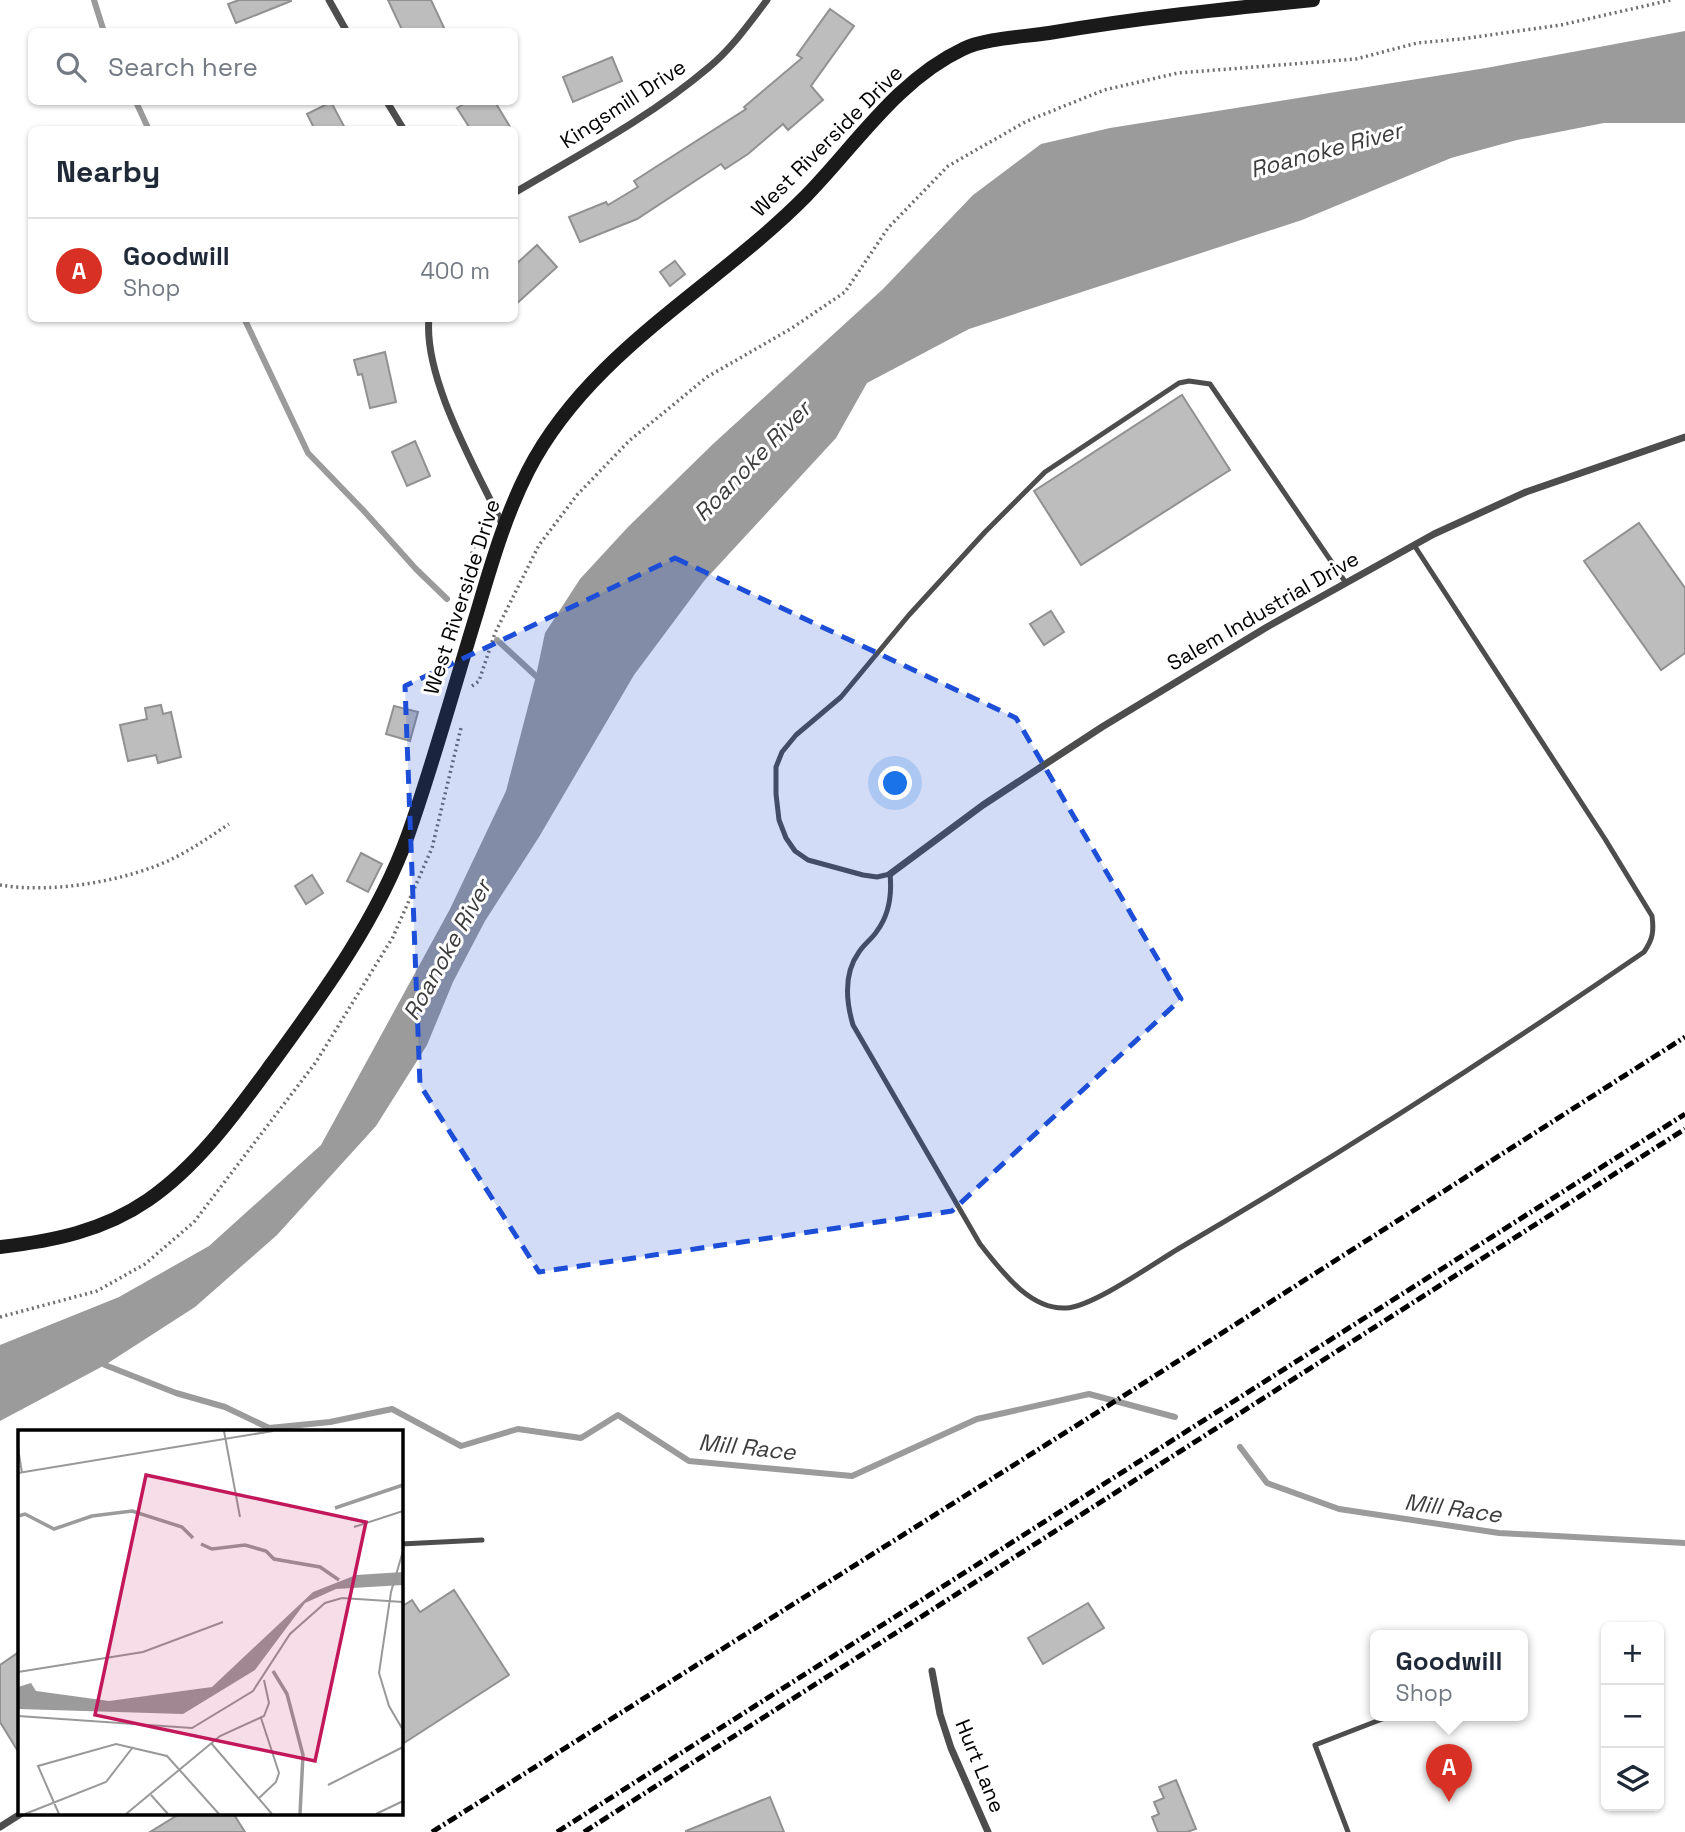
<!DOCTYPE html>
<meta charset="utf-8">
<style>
:root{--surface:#fff;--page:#f2f2f3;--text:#1f2937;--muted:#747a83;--line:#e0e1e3;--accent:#d93025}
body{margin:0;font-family:"Space Grotesk",sans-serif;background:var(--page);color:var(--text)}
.controls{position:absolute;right:21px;bottom:21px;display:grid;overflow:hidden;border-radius:10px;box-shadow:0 2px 5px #0004}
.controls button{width:63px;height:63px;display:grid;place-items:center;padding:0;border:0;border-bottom:2px solid var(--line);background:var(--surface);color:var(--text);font:35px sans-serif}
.you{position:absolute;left:896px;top:784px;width:24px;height:24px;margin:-18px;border:5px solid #fff;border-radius:50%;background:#1a73e8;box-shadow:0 0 0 10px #1a73e833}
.badge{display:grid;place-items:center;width:46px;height:46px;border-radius:50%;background:var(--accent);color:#fff;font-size:23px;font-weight:700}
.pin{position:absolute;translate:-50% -58px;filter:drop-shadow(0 2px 4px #0008)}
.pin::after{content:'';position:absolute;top:37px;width:24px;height:21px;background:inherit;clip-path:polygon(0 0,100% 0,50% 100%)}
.popup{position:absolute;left:1370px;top:1630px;width:158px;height:91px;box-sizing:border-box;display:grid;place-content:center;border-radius:10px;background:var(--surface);filter:drop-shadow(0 2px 5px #0005);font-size:23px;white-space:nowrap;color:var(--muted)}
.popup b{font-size:26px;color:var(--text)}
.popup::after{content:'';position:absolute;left:50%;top:100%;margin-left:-14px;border:14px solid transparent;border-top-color:var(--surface)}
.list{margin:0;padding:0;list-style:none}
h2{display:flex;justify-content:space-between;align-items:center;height:91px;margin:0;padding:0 28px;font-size:30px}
h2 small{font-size:23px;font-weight:400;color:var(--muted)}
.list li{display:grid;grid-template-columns:46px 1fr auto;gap:21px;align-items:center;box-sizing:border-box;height:105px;padding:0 28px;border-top:2px solid var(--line)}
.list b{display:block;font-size:26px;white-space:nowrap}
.list p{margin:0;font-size:23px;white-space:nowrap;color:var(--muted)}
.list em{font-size:23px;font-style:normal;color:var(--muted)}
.icon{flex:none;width:38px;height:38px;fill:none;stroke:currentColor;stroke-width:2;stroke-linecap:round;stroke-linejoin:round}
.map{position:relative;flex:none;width:1685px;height:1832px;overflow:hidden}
.search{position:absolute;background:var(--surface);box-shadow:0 2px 5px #0004;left:28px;top:28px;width:490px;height:77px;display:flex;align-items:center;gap:18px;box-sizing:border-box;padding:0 24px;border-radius:10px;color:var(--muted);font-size:26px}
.panel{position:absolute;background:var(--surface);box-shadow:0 2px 5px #0004;left:28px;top:126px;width:490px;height:196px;border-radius:10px}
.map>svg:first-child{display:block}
</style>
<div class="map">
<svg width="1685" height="1832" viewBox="0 0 1685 1832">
<rect width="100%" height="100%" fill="#fff"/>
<path fill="#9b9b9b" d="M1685,31V123H1604L1517,140L1451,158L1302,220L969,329L867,383L836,438L704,581L634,675L539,837L485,921L453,982L427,1045L376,1126L277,1235L195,1307L105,1365L0,1421V1345L119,1297L209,1246L321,1145L450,909L506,791L536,676L545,633L580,579L628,527L713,444L883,289L973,195L1041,144L1110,128L1486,68Z"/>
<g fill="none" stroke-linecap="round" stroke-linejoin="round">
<g stroke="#9b9b9b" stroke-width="6">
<path d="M94,0L104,32"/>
<path d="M136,102L149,130"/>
<path d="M244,318L308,453L363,510L416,569L447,599"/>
<path d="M497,640L536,676L541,677"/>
<path d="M102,1360L105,1365L176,1393L225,1407L269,1428L330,1422L392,1409L461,1446L518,1429L581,1438L618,1415L689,1461L852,1476L977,1419L1089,1394L1175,1417"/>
<path d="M1240,1447L1267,1483L1339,1509L1499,1533L1685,1543"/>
</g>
</g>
<g fill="#bdbdbd" stroke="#919191" stroke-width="2">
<path d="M239,0H291V1L236,23L228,4Z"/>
<path d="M388,0H431L446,32H403Z"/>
<path d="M830,9L854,26L811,86L823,100L788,130L783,124L748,154L725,169L721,164L637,219L580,242L569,217L606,202L608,205L638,187L634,181L746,109L744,107L802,58L797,55Z"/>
<path d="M612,57L622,81L573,102L563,77Z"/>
<path d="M331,102L346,130H315L307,114Z"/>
<path d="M467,102H495L512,130H471L457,108Z"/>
<path d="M537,245L557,267L514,306V266Z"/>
<path d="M675,261L685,274L670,286L660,272Z"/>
<path d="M385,352L396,402L370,408L362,374L358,375L354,360Z"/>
<path d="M1182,395L1230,470L1081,565L1034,491Z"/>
<path d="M415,441L430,476L407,486L392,452Z"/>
<path d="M1639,523L1685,588V653L1661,670L1584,561Z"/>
<path d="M1051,611L1064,632L1044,645L1030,624Z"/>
<path d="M161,705L163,714L171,712L181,757L158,763L156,755L128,761L120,725L147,719L145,708Z"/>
<path d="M394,706L418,712L410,741L386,734Z"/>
<path d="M361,853L382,864L368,892L347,881Z"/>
<path d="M312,875L323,893L306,904L295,886Z"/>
<path d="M454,1590L509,1675L401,1745V1607L412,1600L420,1612Z"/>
<path d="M1088,1603L1104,1628L1043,1664L1028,1638Z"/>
<path d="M19,1652V1753L0,1722V1665Z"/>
<path d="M1176,1780L1196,1829L1187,1832H1158L1152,1817L1159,1814L1154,1802L1164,1798L1159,1787Z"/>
<path d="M770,1797L784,1832H686V1831Z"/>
<path d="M181,1813H233L245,1832H150Z"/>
</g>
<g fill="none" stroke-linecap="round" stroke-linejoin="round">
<g stroke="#6f6f6f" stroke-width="3.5" stroke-dasharray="2 3.5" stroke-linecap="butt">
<path d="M456,623C453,611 478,528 486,517"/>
<path d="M472,686L479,681L495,633L539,545L577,495L629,441L707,377L792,328L845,292L888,228L948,166L1027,121L1104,90L1178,73L1356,59L1417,43L1461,39L1561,25L1671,0"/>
<path d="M0,885C51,894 128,881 174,858C194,848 211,836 229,824"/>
<path d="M0,1317L97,1291L145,1264L194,1222L316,1062L393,937L432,848L461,728"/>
</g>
<g stroke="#4d4d4d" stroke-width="5">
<path d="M1346,583L1210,384L1189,381L1179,383L1045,472L985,532L909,615L841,697L796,735L782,752L776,767V794L779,820L786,838L795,851L808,860L863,875L877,877L890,874C892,894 889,915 877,931C872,939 864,944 859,952C843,974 846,1001 853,1025L980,1244C1001,1270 1029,1310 1066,1308C1092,1307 1153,1264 1178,1249C1337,1156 1493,1056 1644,952C1653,939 1654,931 1652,916L1605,839L1414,545"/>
<path d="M401,1544L482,1540"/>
<path d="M1348,1832L1315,1745L1390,1716"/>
</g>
<g stroke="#4d4d4d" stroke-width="7">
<path d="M329,0L347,32"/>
<path d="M387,102L404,130"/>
<path d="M514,193C580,154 649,118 708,68C731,49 749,24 767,0"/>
<path d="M429,318C423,379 477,470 503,526"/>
<path d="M890,874L983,805L1102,727L1267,627L1434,534L1526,492L1685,437"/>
<path d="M932,1671L940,1714L951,1748L988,1832"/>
<path d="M0,1827L22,1813"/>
</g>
<path stroke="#1a1a1a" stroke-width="14" d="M0,1247C53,1241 103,1231 148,1200C199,1165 237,1111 273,1062C325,991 378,918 408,835C433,764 453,691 475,619C490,569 504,518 528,471C589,352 714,289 806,196C855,146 897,80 963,49C985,38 1024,37 1049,33C1137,18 1224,9 1313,0"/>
<g stroke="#000" stroke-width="5" stroke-dasharray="10 3.5 2 3.5" stroke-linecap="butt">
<path d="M432,1832L1128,1393L1685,1037"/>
<path d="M557,1832L1685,1114"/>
<path d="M584,1832L1685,1129"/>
</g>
</g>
<path fill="#1d4ed8" fill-opacity="0.2" stroke="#1d4ed8" stroke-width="5" stroke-dasharray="14 9" stroke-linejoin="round" d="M675,558L1016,718L1181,999L952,1211L539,1272L420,1085L405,686Z"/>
<g text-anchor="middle" stroke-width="6" stroke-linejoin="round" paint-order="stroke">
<g font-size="21" fill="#000" stroke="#fff">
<text transform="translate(623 104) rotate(-33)" y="7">Kingsmill Drive</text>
<text transform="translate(827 141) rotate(-45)" y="7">West Riverside Drive</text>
<text transform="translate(462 597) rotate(-72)" y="7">West Riverside Drive</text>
<text transform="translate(1263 611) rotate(-30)" y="7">Salem Industrial Drive</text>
<text transform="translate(980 1766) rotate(68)" y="7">Hurt Lane</text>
</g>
<g font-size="23" font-style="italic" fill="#3c3c3c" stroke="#fff">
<text transform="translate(1326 150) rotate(-15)" y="8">Roanoke River</text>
<text transform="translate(752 461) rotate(-46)" y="8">Roanoke River</text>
<text transform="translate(447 950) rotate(-61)" y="8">Roanoke River</text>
<text transform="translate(747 1447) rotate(6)" y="8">Mill Race</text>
<text transform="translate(1453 1508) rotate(8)" y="8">Mill Race</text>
</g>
</g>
<g transform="translate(18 1430)">
<rect width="385" height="385" fill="#fff"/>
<path d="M385,142V155L318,159L287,173L237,240L165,284L0,279V257L13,253L18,261L91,271L194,257L295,162L338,145Z" fill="#9b9b9b"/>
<path fill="none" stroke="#9b9b9b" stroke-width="3.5" d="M317,78L385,55M0,86L7,84L36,99L74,86L114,81L164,97L175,108M183,114L194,119L227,115L248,121L256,129L302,137L321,150M255,241L269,264L285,325L282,384"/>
<path fill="none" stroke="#999" stroke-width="2" d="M206,1L222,87M0,18L4,43M0,43L255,1M336,97L385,81M385,121L373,162L361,243L371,276L385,300M0,242L125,222L205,192M0,286L174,298L235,261L272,204L307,173L324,168L385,172M193,313L254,384M310,355L385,317M133,365L150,384M240,369L258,352L261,343L243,288M7,384L88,352L115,317M41,384L20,336L98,314L149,326L201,384M108,384L202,306L246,286L251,273L246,250M358,384L385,371"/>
<path fill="#c2185b" fill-opacity="0.15" stroke="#c2185b" stroke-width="3.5" d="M128,45L348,92L297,331L77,285Z"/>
<rect width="385" height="385" fill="none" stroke="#000" stroke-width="3.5"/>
</g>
</svg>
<div class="controls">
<button>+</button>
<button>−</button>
<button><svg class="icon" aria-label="layers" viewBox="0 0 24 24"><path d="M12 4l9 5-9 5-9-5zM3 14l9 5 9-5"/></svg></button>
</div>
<div class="you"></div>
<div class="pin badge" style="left:1449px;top:1802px">A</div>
<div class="popup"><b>Goodwill</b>Shop</div>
<div class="search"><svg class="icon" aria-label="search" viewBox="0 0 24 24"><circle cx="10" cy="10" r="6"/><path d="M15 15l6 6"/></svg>Search here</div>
<section class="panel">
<h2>Nearby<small></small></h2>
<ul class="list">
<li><span class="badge">A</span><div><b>Goodwill</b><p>Shop</p></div><em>400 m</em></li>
</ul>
</section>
</div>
